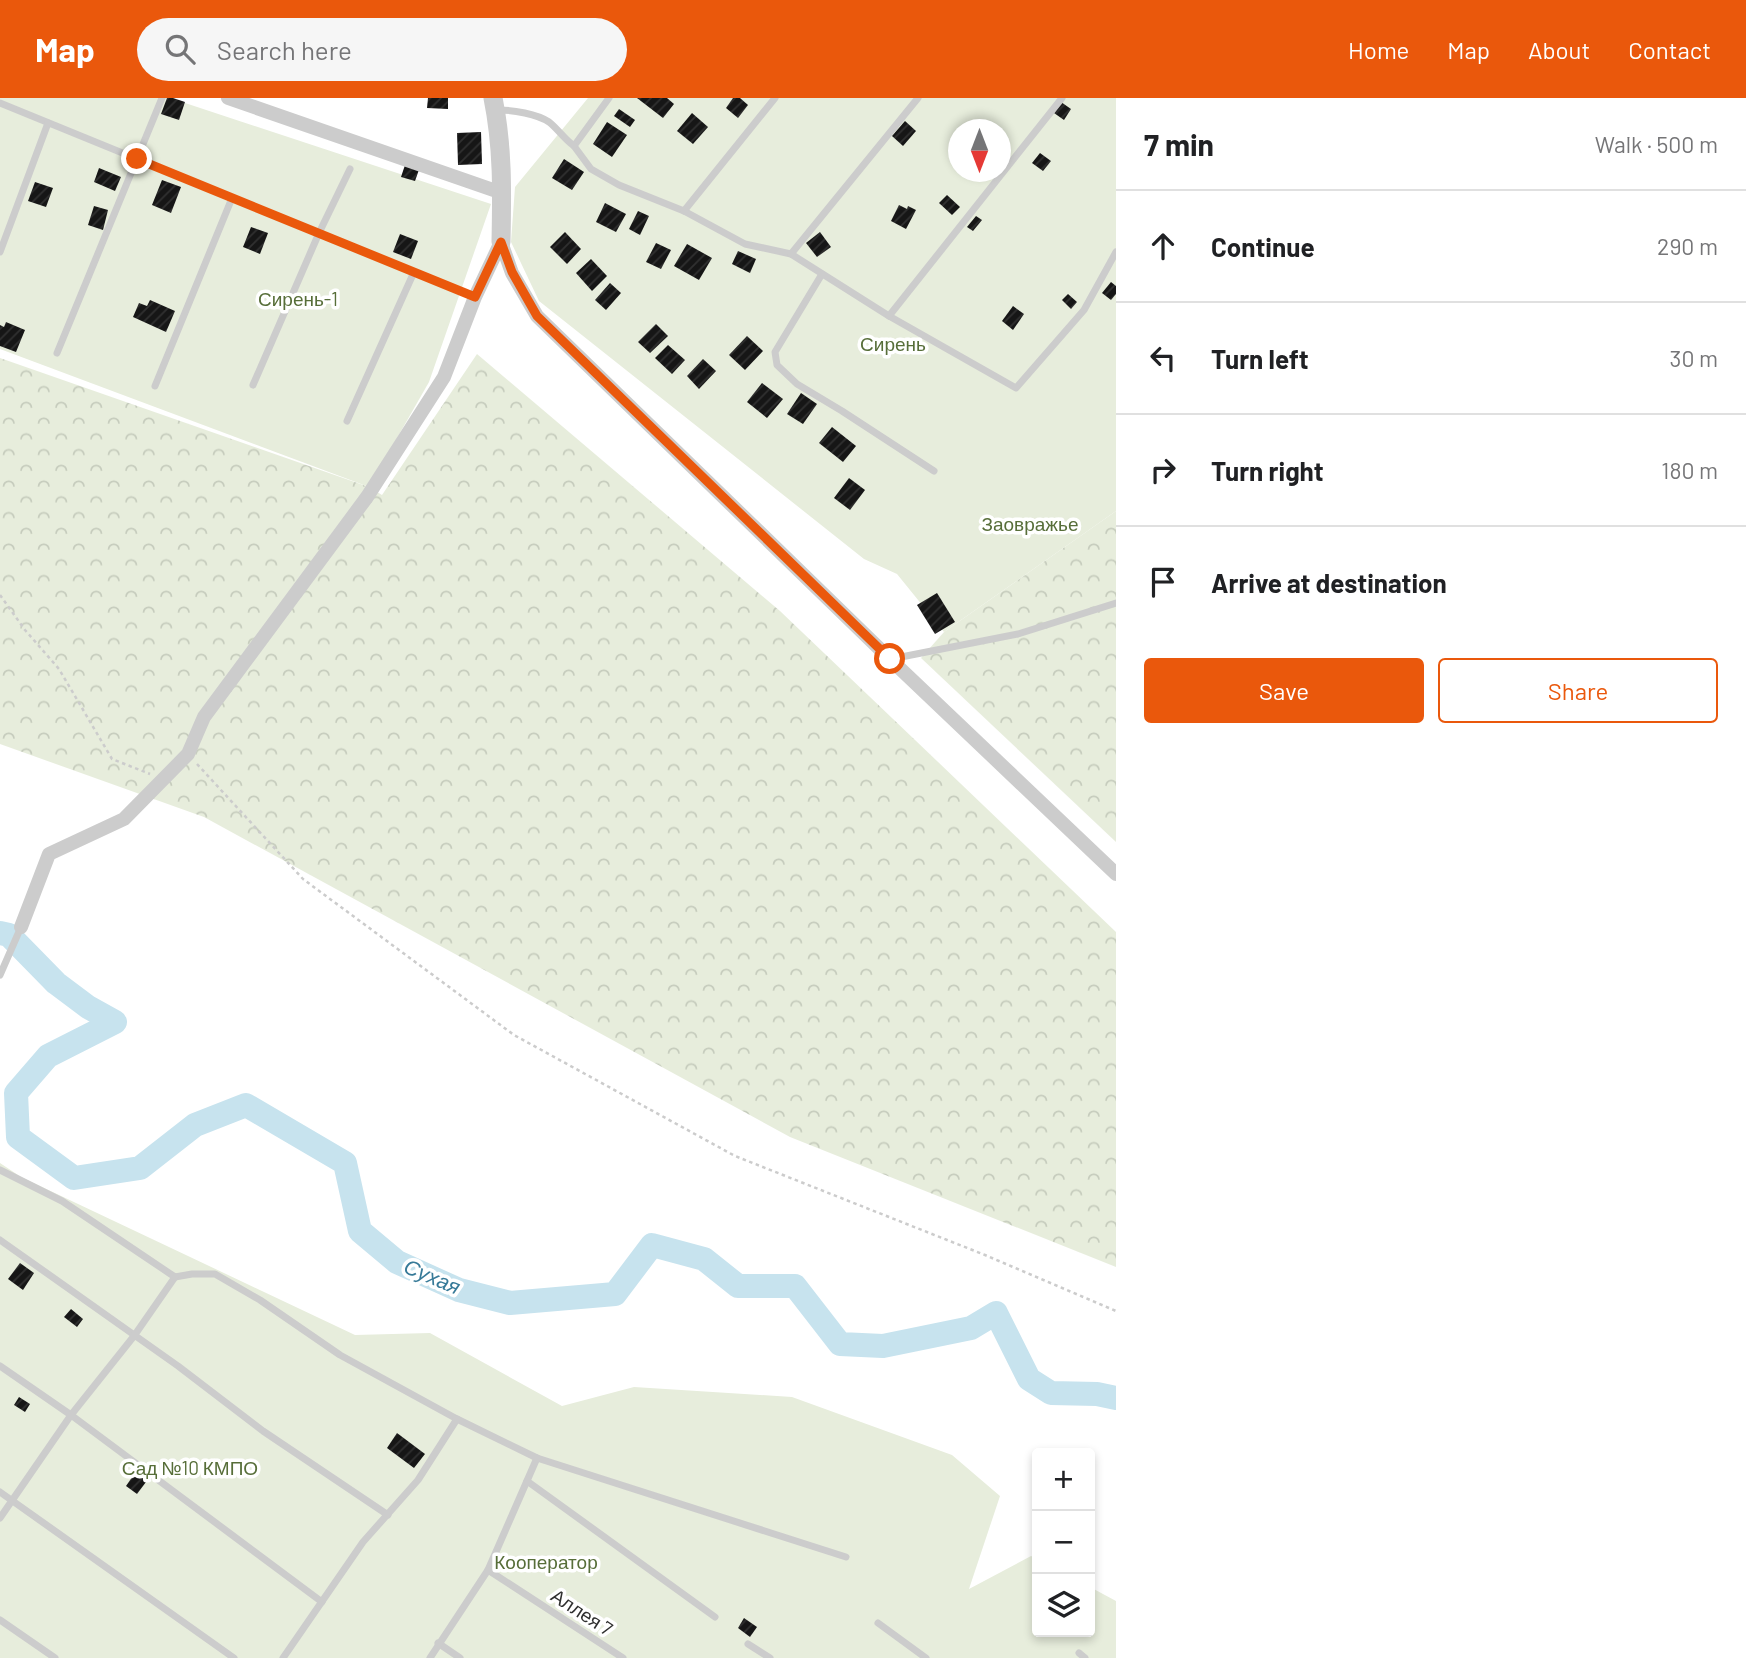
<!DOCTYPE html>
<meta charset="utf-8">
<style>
:root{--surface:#fff;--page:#f6f6f6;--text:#202124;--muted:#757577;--line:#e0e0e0;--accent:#ea580c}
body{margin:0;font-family:Barlow,sans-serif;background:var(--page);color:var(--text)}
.controls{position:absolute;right:21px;bottom:21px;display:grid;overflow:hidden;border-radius:7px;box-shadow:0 4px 10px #0003}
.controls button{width:63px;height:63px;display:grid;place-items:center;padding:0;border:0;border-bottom:2px solid var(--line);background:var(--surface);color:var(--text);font:35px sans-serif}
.compass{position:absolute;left:948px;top:21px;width:63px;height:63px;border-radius:50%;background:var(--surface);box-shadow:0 4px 10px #0003;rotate:180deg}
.stop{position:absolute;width:21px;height:21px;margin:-16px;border:5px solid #ea580c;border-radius:50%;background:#fff}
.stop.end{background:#ea580c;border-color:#fff;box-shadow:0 2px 7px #0008}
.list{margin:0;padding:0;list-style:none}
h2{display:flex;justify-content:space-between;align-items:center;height:91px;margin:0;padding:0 28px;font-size:30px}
h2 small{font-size:23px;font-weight:400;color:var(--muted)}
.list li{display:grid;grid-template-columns:46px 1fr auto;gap:21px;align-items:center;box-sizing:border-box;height:112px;padding:0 28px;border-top:2px solid var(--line)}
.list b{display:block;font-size:26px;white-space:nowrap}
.list em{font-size:23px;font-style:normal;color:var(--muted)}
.actions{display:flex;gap:14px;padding:21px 28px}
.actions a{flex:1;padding:16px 0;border:2px solid var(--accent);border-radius:7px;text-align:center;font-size:24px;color:var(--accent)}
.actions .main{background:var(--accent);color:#fff}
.icon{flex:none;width:38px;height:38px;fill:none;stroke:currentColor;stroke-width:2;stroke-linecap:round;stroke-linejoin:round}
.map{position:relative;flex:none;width:1116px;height:1560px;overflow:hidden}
header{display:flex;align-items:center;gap:42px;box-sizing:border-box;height:98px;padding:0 35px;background:var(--accent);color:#fff}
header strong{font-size:33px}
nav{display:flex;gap:38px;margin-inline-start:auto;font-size:24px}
.search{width:490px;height:63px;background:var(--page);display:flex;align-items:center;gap:18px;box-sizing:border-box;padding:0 24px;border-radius:38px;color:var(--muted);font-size:26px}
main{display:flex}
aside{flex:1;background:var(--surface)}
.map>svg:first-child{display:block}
</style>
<header>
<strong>Map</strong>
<div class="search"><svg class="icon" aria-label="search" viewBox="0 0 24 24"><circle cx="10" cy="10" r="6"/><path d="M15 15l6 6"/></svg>Search here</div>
<nav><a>Home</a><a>Map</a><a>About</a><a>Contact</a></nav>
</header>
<main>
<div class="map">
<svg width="1116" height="1560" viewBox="0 0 1116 1560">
<defs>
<pattern id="forest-crowns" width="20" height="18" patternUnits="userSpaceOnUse" patternTransform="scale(1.75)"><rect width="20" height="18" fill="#e7eddc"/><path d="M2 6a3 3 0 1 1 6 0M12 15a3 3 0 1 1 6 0" fill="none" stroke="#c6ccbd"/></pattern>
<pattern id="building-hatch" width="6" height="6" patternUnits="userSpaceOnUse" patternTransform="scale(1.75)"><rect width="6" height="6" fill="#161616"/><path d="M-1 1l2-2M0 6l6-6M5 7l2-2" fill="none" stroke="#303030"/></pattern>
</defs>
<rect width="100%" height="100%" fill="#fff"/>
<g fill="url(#forest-crowns)">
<path d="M477,256L780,513L1116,834V1169L790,1039L204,719L0,646V260L369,389L382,397Z"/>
<path d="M1116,413V744L921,560L944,534Z"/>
</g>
<g fill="#e7eddc" fill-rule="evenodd">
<path d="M0,0H170L491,106L429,284L369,389L0,251Z"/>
<path d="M588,0H1116V413L944,534L897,476L864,461L539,203L511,144L515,89ZM958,32H1000V74H958Z"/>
<path d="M0,1065L21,1079L355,1237L430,1235L562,1308L634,1289L792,1299L952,1357L1000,1398L969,1491L1031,1458L1037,1461V1534H1090V1489L1116,1503V1560H0Z"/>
</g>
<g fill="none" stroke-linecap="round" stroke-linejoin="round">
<path stroke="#c7e3ee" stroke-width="24" d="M0,835L9,837L56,885L88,909L115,924L48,958L16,995L18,1039L74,1080L140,1070L195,1027L246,1007L345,1065L360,1133L397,1164L459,1192L510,1205L615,1196L652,1147L704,1161L738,1188H795L840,1246L883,1248L971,1230L996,1215L1029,1281L1051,1295L1097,1296L1116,1300"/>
</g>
<g fill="url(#building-hatch)">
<path d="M167,0H173L185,4L179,22L161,16Z"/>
<path d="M428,0H448V11L427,10Z"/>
<path d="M637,0H667L674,6L663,20Z"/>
<path d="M733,0H740L748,7L738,20L726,10Z"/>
<path d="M1061,4L1071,11L1064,22L1054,15Z"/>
<path d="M619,11L635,22L630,29L614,18Z"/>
<path d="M692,15L708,29L693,46L677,33Z"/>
<path d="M905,23L916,33L903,48L892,38Z"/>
<path d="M607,24L627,37L612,59L593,46Z"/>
<path d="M481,34L482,66L458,67L457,35Z"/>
<path d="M1040,55L1051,63L1043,73L1032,65Z"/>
<path d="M564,61L584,74L572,92L552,80Z"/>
<path d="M406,64L420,69L415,83L401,79Z"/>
<path d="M99,70L121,79L115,93L94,84Z"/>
<path d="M162,82L181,89L171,115L152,107Z"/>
<path d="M35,84L53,90L46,109L28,103Z"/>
<path d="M947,97L960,109L952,117L939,105Z"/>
<path d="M605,105L626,116L616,134L596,124Z"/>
<path d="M899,107L907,111L908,108L916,112L906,131L891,123Z"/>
<path d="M94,108L108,112L103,132L88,127Z"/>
<path d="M638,113L649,118L640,137L629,131Z"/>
<path d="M976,118L982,122L973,133L967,129Z"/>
<path d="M251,129L268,135L260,156L243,149Z"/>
<path d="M565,134L581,151L567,166L550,149Z"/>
<path d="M820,134L831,149L817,159L806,145Z"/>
<path d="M400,136L418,143L411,161L393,154Z"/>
<path d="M656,145L671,152L661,171L646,164Z"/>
<path d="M687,146L712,160L699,182L674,168Z"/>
<path d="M738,153L756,161L750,175L732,166Z"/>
<path d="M591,161L607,178L592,193L576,175Z"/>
<path d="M1111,184L1116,188V196L1111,202L1102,195Z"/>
<path d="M610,185L621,195L606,212L595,202Z"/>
<path d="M1068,196L1077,204L1071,211L1062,202Z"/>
<path d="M150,202L175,213L166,234L133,219L139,205L147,208Z"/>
<path d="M1013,208L1024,216L1013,232L1002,223Z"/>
<path d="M6,224L25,232L16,254L0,248V227L4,229Z"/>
<path d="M656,226L668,238L650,255L638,244Z"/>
<path d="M747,238L763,253L745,272L729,257Z"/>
<path d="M668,247L685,262L672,276L655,260Z"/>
<path d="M703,261L716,273L699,291L687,278Z"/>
<path d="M762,285L783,301L767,320L747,304Z"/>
<path d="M801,295L817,306L803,326L787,316Z"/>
<path d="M832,329L856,348L843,364L819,345Z"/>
<path d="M849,380L865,392L850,412L834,400Z"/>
<path d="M937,495L955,524L935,536L917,507Z"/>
<path d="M20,1165L34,1175L23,1192L8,1181Z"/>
<path d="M71,1211L83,1221L77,1229L64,1219Z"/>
<path d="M19,1299L30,1306L25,1314L14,1307Z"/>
<path d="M397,1335L425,1356L414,1370L387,1350Z"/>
<path d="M137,1372L149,1380L137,1396L126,1388Z"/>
<path d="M744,1520L757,1529L750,1539L738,1530Z"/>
</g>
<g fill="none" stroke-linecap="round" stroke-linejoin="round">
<g stroke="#ccc" stroke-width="2.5" stroke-dasharray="3.5 3.5" stroke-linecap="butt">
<path d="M0,497L25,532L59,571L112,661L150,676"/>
<path d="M197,666L303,781L514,937L735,1058L985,1157L1116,1213"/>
</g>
<g stroke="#ccc" stroke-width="7">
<path d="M609,0L574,48L591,71L619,87L684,113L745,146L791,156L889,218L1016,290L1084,212L1116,154"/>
<path d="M0,5L475,199"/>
<path d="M499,12C513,12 537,16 549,24C558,31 564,41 574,48"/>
<path d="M684,113L775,0"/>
<path d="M0,154L48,25"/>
<path d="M791,156L918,0"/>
<path d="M822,176L775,254L777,267L797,286L842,313L934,373"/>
<path d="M889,218L1062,0"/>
<path d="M57,255L162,0"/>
<path d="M253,287L319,135L350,71"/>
<path d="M155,288L232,100"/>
<path d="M347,323L414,174"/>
<path d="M891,561L1018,536L1116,505"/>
<path d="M0,877L21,829"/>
<path d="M0,1072L62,1103L175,1179L192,1176H215L260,1202L340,1257L457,1321L537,1360L846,1459"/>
<path d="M0,1142L178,1268L263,1333L388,1417"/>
<path d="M0,1268L71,1317L322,1504"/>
<path d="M527,1383L715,1519"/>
<path d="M0,1394L234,1560"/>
<path d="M0,1420L71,1317L134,1238L175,1179"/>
<path d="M488,1472L623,1560"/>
<path d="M0,1522L55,1560"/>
<path d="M878,1525L926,1560"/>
<path d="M438,1545L460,1560"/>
<path d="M748,1546L770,1560"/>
<path d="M1079,1555L1085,1560"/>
<path d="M283,1560L363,1444L418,1382L457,1321"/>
<path d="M430,1560L488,1472L537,1360"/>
</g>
<g stroke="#ccc" stroke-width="14">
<path d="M228,0L502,95"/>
<path d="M501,144L512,175L537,218L890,561L1116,776"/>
<path d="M21,829L49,756L124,721L188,656L204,619L367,399L444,279L475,199L501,144"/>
</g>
<path stroke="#ccc" stroke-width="19" d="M493,0C503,49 502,95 501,144"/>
</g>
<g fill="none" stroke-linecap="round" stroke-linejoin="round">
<path stroke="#ea580c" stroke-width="9" d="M137,61L475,199L501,144L512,174L537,218L890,561"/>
</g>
<g text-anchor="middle" stroke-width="7" stroke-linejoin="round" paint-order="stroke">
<g font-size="19" fill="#576e39" stroke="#fff">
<text x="298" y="208">Сирень-1</text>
<text x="893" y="253">Сирень</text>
<text x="1030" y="433">Заовражье</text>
<text x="190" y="1377">Сад №10 КМПО</text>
<text x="546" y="1471">Кооператор</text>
</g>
<g font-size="19" fill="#2f2f2f" stroke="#fff">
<text transform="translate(582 1514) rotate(33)" y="7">Аллея 7</text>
</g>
<g font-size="21" font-style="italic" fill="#377a98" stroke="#fff">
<text transform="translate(432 1179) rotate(23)" y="7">Сухая</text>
</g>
</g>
</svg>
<div class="controls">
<button>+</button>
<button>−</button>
<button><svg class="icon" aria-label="layers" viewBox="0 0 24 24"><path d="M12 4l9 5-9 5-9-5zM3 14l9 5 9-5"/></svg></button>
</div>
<svg class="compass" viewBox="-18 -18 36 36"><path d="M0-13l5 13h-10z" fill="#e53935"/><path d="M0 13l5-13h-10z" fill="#757577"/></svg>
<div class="stop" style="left:890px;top:561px"></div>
<div class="stop end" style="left:137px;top:61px"></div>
</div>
<aside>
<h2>7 min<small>Walk · 500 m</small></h2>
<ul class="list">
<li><svg class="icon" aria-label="ahead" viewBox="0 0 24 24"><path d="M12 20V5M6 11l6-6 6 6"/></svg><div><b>Continue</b></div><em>290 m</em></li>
<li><svg class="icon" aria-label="left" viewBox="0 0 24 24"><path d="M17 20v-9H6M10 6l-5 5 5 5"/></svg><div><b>Turn left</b></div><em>30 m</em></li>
<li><svg class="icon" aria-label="right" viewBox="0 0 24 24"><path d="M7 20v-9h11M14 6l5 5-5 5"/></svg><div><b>Turn right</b></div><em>180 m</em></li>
<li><svg class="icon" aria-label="arrive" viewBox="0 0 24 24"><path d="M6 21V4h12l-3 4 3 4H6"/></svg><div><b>Arrive at destination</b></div></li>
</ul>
<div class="actions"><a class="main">Save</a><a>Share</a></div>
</aside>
</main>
